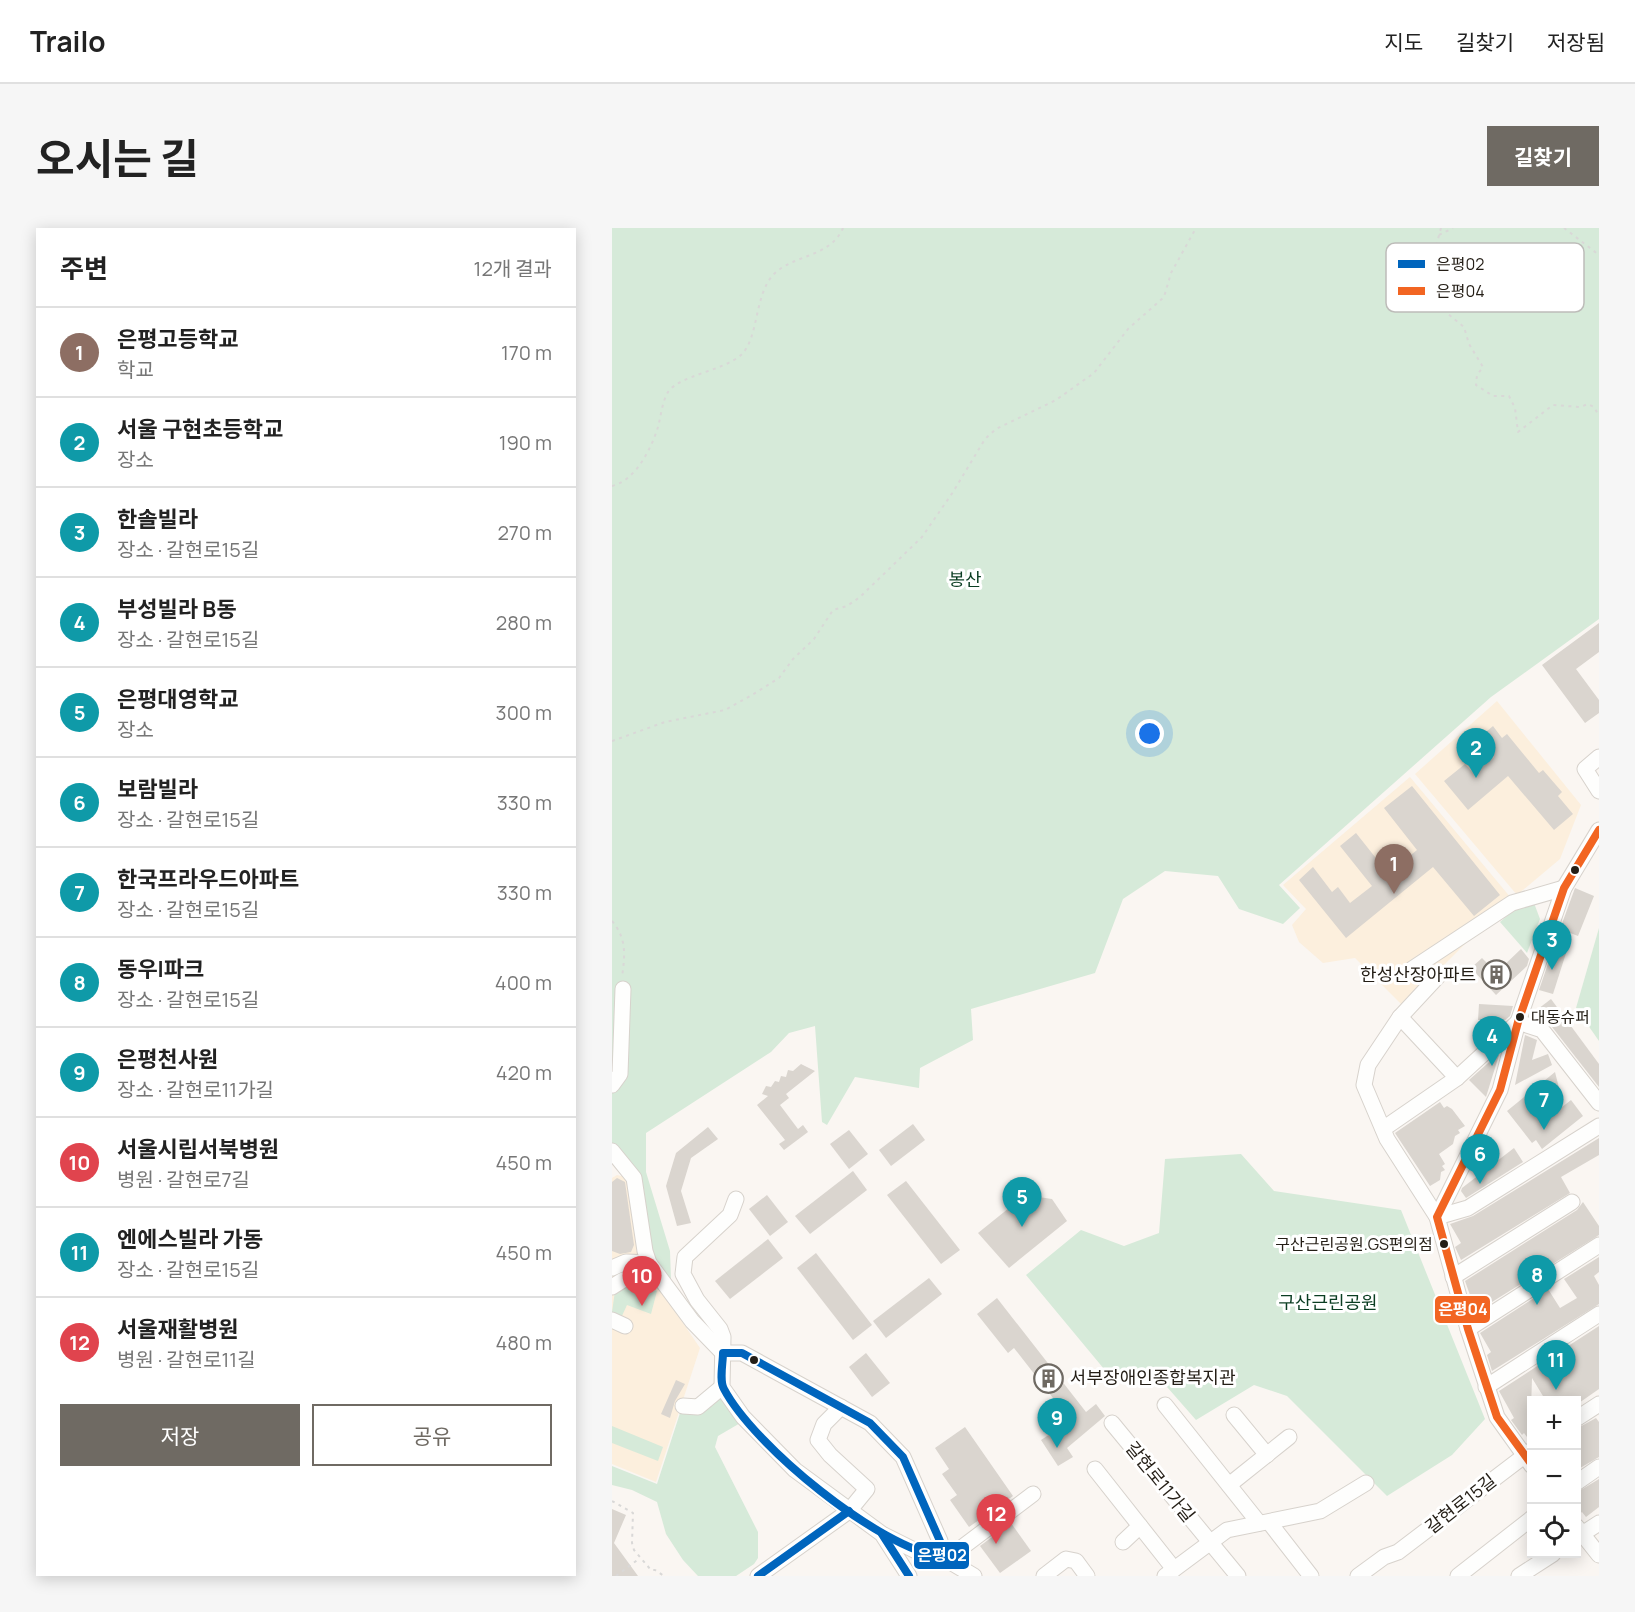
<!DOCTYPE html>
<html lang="ko">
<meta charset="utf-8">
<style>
:root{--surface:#fff;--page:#f6f6f6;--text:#222;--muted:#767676;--line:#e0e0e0;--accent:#6f6a63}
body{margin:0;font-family:Manrope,"Noto Sans KR",sans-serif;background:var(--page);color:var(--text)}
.controls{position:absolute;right:18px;bottom:18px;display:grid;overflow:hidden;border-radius:0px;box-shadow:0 3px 15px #0003}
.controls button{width:54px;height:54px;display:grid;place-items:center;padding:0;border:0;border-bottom:2px solid var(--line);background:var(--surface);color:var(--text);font:30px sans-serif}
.you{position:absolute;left:538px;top:506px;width:21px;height:21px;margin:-15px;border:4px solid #fff;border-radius:50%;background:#1a73e8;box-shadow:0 0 0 9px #1a73e833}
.badge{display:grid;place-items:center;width:39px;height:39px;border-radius:50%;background:var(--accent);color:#fff;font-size:20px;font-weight:700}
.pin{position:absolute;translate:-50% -50px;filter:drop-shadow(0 2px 3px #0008)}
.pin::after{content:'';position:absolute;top:32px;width:21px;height:18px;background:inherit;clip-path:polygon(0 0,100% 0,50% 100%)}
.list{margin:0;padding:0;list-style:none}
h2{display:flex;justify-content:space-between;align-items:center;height:78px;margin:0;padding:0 24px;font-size:26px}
h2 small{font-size:20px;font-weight:400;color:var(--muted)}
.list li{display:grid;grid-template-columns:39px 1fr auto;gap:18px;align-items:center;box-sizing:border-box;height:90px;padding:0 24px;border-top:2px solid var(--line)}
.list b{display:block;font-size:22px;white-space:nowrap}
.list p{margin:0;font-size:20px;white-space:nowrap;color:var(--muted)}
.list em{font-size:20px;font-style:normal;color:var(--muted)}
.actions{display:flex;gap:12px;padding:18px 24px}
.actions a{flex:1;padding:14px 0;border:2px solid var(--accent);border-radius:0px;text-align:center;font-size:21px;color:var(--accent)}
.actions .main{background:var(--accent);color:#fff}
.icon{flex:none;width:33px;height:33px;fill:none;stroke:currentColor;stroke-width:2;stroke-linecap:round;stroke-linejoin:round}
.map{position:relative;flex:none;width:987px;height:1348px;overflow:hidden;border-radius:0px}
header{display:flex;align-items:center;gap:36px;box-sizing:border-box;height:84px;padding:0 30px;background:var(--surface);border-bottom:2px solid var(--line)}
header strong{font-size:28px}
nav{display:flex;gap:33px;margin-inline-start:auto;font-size:21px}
.intro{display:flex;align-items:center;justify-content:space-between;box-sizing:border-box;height:144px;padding:0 36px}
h1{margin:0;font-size:42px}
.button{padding:15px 27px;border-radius:0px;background:var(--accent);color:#fff;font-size:21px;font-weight:700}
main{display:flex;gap:36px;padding:0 36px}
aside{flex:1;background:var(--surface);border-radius:0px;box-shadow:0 3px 15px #0003}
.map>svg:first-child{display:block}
</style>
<header>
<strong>Trailo</strong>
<nav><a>지도</a><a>길찾기</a><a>저장됨</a></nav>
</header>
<div class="intro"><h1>오시는 길</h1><a class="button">길찾기</a></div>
<main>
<aside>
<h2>주변<small>12개 결과</small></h2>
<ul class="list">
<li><span class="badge" style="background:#8d6e63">1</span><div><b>은평고등학교</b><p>학교</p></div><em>170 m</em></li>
<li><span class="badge" style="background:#0f9aa8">2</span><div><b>서울 구현초등학교</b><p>장소</p></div><em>190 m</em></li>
<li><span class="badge" style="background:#0f9aa8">3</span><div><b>한솔빌라</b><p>장소 · 갈현로15길</p></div><em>270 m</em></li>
<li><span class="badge" style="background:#0f9aa8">4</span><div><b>부성빌라 B동</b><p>장소 · 갈현로15길</p></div><em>280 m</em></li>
<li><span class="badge" style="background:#0f9aa8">5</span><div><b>은평대영학교</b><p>장소</p></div><em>300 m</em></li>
<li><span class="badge" style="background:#0f9aa8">6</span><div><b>보람빌라</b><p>장소 · 갈현로15길</p></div><em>330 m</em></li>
<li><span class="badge" style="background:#0f9aa8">7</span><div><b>한국프라우드아파트</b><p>장소 · 갈현로15길</p></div><em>330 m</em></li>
<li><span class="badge" style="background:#0f9aa8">8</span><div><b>동우I파크</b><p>장소 · 갈현로15길</p></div><em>400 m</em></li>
<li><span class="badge" style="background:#0f9aa8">9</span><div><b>은평천사원</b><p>장소 · 갈현로11가길</p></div><em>420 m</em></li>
<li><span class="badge" style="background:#e0444e">10</span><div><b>서울시립서북병원</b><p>병원 · 갈현로7길</p></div><em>450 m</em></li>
<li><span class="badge" style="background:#0f9aa8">11</span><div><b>엔에스빌라 가동</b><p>장소 · 갈현로15길</p></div><em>450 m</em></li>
<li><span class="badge" style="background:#e0444e">12</span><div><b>서울재활병원</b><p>병원 · 갈현로11길</p></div><em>480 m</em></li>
</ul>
<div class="actions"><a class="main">저장</a><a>공유</a></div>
</aside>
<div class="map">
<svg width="987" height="1348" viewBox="0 0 987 1348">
<rect width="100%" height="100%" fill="#faf6f2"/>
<g fill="#fcefdd">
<path d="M885,473L969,577L948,631L905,667L803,546Z"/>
<path d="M798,549L899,670L791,778L743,730L711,735L687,714L680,697L694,681L671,657Z"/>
<path d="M5,947L18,950L31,1036L88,1120L44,1254L0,1236V950Z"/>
</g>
<g fill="#d6ead9">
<path d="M0,0H987V391L879,469L667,657L688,680L671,696L627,681L606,648L553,643L511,671L483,745L359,781L361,812L308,840L307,860L243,849L215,897L210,894L203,798L177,805L159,824L34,905V944L58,1023L59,1052L36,1019L25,947L0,934Z"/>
<path d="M919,667L928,691L915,725L888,694Z"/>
<path d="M987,700V813L964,780Z"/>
<path d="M629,926L662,963L789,982L873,1191L840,1227L775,1268L675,1168L642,1157L584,1192L541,1143L497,1147L414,1047L469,1002L512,1018L547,1005L553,931Z"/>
<path d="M19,1055L45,1063L39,1086L15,1077L9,1090L0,1084L3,1063Z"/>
<path d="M109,1164L130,1194L106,1208L103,1219L146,1304V1330L142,1336L124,1348H86L71,1332L54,1306L45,1274L20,1262L0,1257V1238L45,1256L69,1182Z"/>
<path d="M0,1198L51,1219L46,1233L0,1215Z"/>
</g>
<g fill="#dad5cf">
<path d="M987,395V424L964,441L987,472V485L973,495L930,437Z"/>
<path d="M881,498L890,510L895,506L927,545L931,542L950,564L946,568L961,586L942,602L896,548L856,582L832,553L853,536L862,546L882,529L867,510Z"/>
<path d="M800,558L888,667L862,688L821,639L734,710L687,652L701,639L720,664L726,659L738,675L760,658L728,618L744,605L767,634L774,629L783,640L805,622L772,580Z"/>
<path d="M963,660L982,668L966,708L948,701Z"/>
<path d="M942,718L955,722L941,766L927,762Z"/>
<path d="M909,721L917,731L915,738L884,767L859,740L870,730L876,736L879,734L887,742Z"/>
<path d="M939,771L987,836V859L926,781Z"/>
<path d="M867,776L901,778L898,788L892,793L866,792Z"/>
<path d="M913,807L925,812L920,832L936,826L940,837L903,857Z"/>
<path d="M885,827H887L874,869L857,852Z"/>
<path d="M189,836L203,843L174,866L177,870L168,877L186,901L191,897L196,904L172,922L167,916L173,912L145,877L156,868L150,866L154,858L159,859L163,853L167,854L169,848L174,849L176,842L181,843Z"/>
<path d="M943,844L948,864L917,869L935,891L959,872L971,888L930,921L924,912L920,915L895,883Z"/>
<path d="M828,874L832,880L835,878L840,881L853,898L846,902L848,905L843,908L841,916L827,926L833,936L830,938L833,942L829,944L828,952L818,958L783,905Z"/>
<path d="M301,896L313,912L279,938L267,922Z"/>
<path d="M96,899L106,911L79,930L69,963L79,995L65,998L54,958L64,925Z"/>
<path d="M237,902L256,926L237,941L218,916Z"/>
<path d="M987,910V927L949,949L958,965L849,1032L843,1019L849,1015L838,996L861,988Z"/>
<path d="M902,920L911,934L854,970L849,963L850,960Z"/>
<path d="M241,943L255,962L198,1006L183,988Z"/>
<path d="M5,950L13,954L22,1017L19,1024L8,1026L0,1023V954Z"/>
<path d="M294,953L348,1022L329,1036L275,967Z"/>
<path d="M155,967L176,994L158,1008L137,981Z"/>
<path d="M413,967L440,971L455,993L397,1040L366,1005Z"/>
<path d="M971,974L987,998V1007L864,1084L853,1053L965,982Z"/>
<path d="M156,1011L171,1030L118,1071L103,1053Z"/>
<path d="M204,1025L260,1097L241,1112L185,1040Z"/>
<path d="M987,1029V1044L982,1048L987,1057V1076L880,1143L875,1127L879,1124L868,1105L936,1061L948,1080L965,1070L952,1051Z"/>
<path d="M317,1050L330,1066L274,1110L261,1093Z"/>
<path d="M385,1070L474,1184L484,1176L493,1188L455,1220L461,1229L446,1238L429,1212L455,1195L452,1191L455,1188L402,1120L396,1125L365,1086Z"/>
<path d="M987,1098V1161L964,1177V1173H934L920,1150L918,1213L912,1205L910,1207L899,1192L902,1190L887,1163Z"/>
<path d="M254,1125L278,1155L260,1169L237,1139Z"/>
<path d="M64,1152L73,1156L63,1173L58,1190L49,1186Z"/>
<path d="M984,1190L987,1194V1229L968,1240L964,1235V1201Z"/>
<path d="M353,1199L401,1268L357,1299L338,1272L345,1267L330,1246L337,1241L323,1220Z"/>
<path d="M987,1251V1279L974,1289L970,1284L964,1288V1265Z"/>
<path d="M0,1281L14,1287L2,1315L26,1348H0Z"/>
<path d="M399,1295L419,1323L388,1345L368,1318Z"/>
</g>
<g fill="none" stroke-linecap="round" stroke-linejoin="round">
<defs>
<g id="minor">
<path d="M987,529L973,541L987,563"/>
<path d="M800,741L900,675L952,660"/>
<path d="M829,745L788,789L756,837L752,857L775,911L825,989L856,980L987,898"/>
<path d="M788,789L845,850"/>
<path d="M0,857L8,846L11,761"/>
<path d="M771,901L845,850L906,794L930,802L987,875"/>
<path d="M0,923L22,950L33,1023L37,1035L80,1093L111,1125"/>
<path d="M124,971L118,987L73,1029L71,1046L85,1072L108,1101L111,1109L110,1159L131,1189L183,1242L270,1306L297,1348"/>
<path d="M0,1040L14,1034L37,1035"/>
<path d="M841,1049L960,974"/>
<path d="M0,1059L11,1052L25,1049L37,1035"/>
<path d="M0,1092L13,1098"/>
<path d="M856,1101L987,1017"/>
<path d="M111,1125H130L258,1195L291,1229L328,1313L330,1329"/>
<path d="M874,1159L987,1086"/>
<path d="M553,1177L647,1295"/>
<path d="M71,1178L86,1179L110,1159"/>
<path d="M622,1187L655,1227"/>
<path d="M964,1191L987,1176"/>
<path d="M500,1195L626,1348"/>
<path d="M920,1238L885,1189L856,1101L825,989L888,862L906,794L952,660L987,602"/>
<path d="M483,1241L562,1341"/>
<path d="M964,1255L987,1239"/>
<path d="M617,1257L677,1209"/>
<path d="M657,1294L699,1348"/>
<path d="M964,1298L987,1327"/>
<path d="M272,1307L310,1326L330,1329L362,1348"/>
<path d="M964,1310L987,1295"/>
<path d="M511,1314L528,1298"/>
<path d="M330,1329L344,1324L421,1266"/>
<path d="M146,1348L237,1283L255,1261L218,1227L206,1212L212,1196L229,1179"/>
<path d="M432,1348L454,1331L464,1333L475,1348"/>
<path d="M553,1348L615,1302L708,1283L754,1255"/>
<path d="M746,1348L772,1329L786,1324L920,1222"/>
<path d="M846,1348L920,1290"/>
<path d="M907,1348L941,1326"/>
</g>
</defs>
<use href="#minor" stroke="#d7d2cc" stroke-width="17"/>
<g stroke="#d9d8d7" stroke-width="2" stroke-dasharray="3 4.5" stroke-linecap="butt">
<path d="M829,0L824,18L833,38L836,86L852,99L857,116L871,139L865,147L864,157L881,168H897L903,180L906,204L941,177L968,179L976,176L982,179L987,188"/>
<path d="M952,0L987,27"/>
<path d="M827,7L841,0"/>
<path d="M0,258C24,252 39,221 46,199C49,188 50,174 56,164C68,147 111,143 129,127C147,110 142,68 161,47C181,26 218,30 231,0"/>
<path d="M0,513L53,494L113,482L140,467L167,450L181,431L202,411L221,382L235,378L248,369L310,309L341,264L373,211L384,201L444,172L482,145L516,101L552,69L559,45L584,0"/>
<path d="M0,693C15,711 13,727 10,749"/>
<path d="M0,1273L21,1285L20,1315L22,1322L39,1342H43L52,1348"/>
<path d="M4,1348L28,1330"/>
</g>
<use href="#minor" stroke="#fefefd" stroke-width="15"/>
<defs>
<g id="bus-1">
<path d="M111,1125H130L258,1195L291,1229L328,1313L330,1329C267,1320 142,1218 112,1161C107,1153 111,1135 111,1125Z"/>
<path d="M270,1306L297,1348"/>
<path d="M146,1348L237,1283"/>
</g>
<path id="bus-2" d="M920,1237L885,1189L856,1101L825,989L888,862L906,794L952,660L987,602"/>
</defs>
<use href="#bus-1" stroke="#fff" stroke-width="12"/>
<use href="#bus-2" stroke="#fff" stroke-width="12"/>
<use href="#bus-1" stroke="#0065bd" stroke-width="8"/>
<use href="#bus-2" stroke="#f26522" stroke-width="8"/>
</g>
<defs>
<symbol id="building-ring" viewBox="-11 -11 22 22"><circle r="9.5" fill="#fff" stroke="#6f6a63" stroke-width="1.5"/><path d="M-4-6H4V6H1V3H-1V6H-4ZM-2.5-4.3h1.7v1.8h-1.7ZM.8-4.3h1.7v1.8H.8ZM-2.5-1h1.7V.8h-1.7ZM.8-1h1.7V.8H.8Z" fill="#6f6a63"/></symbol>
</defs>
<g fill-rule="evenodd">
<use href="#building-ring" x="868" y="730" width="33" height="33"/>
<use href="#building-ring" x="420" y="1134" width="33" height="33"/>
</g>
<g fill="#241e16" stroke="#fff" stroke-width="2">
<circle cx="963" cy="642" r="5"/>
<circle cx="908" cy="789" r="5"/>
<circle cx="832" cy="1016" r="5"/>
<circle cx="142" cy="1132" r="5"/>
</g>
<g text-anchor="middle" stroke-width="6" stroke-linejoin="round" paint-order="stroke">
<g font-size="16" fill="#241e16" stroke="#fff" text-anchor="start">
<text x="919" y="795">대동슈퍼</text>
<text x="821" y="1022" text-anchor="end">구산근린공원.GS편의점</text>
</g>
<g font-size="18" fill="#0a3d22" stroke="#fff">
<text x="353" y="358">봉산</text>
<text x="716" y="1081">구산근린공원</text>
</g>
<g font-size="18" fill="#241e16" stroke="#fff" text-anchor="end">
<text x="864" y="753">한성산장아파트</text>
<text x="458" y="1156" text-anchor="start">서부장애인종합복지관</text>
</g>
<g font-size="18" fill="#241e16" stroke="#fff">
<text transform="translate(548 1254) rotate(51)" y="6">갈현로11가길</text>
<text transform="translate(849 1276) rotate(-38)" y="6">갈현로15길</text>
</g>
</g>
<rect x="774" y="15" width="198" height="69" rx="9" fill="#fff" stroke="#bdbcb9" stroke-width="1.5"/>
<rect x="786" y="32" width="27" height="8" fill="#0065bd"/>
<rect x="786" y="59" width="27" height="8" fill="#f26522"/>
<g font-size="16" fill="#241e16">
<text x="824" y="42">은평02</text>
<text x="824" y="69">은평04</text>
</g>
<g stroke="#fff" stroke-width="2">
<rect x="822" y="1067" width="57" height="29" rx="6" fill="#f26522"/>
<rect x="301" y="1313" width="57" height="29" rx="6" fill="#0065bd"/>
</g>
<g font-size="16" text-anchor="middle" font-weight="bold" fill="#fff">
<text x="851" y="1087">은평04</text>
<text x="330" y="1333">은평02</text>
</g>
</svg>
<div class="controls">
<button>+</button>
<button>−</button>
<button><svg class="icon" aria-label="locate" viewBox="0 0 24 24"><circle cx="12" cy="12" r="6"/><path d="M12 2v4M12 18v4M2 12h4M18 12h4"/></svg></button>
</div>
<div class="you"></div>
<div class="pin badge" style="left:782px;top:666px;background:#8d6e63">1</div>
<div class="pin badge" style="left:864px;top:550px;background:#0f9aa8">2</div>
<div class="pin badge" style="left:940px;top:742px;background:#0f9aa8">3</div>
<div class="pin badge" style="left:880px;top:838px;background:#0f9aa8">4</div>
<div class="pin badge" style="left:410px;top:999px;background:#0f9aa8">5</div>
<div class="pin badge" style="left:868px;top:956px;background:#0f9aa8">6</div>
<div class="pin badge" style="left:932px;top:902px;background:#0f9aa8">7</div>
<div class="pin badge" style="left:925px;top:1077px;background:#0f9aa8">8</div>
<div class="pin badge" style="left:445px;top:1220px;background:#0f9aa8">9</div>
<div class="pin badge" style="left:30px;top:1078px;background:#e0444e">10</div>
<div class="pin badge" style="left:944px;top:1162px;background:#0f9aa8">11</div>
<div class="pin badge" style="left:384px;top:1316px;background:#e0444e">12</div>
</div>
</main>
